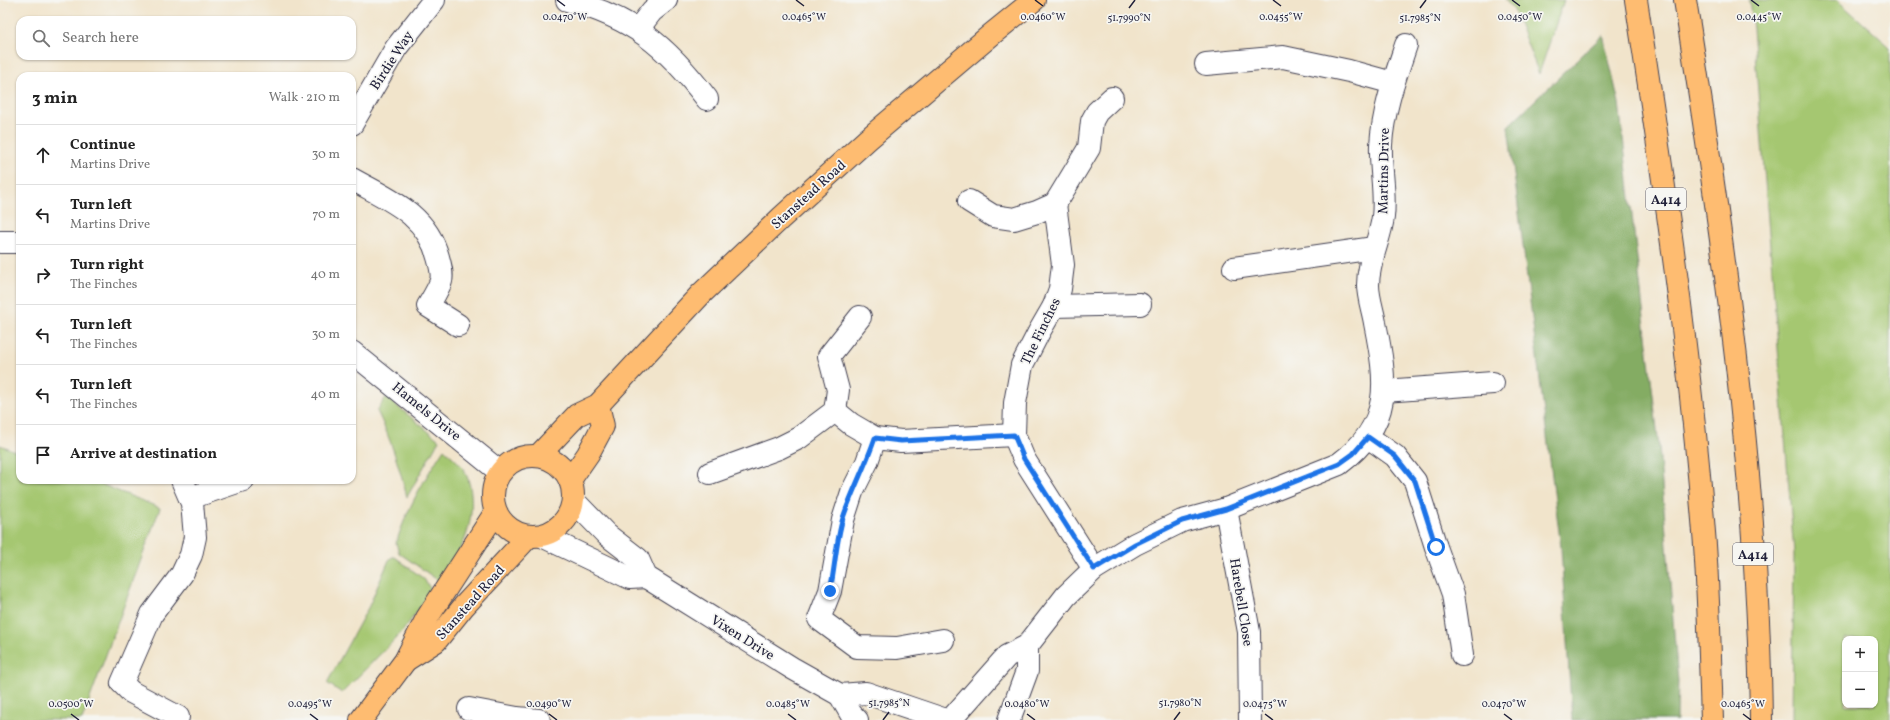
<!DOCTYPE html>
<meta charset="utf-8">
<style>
:root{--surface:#fff;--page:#f6f6f6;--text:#222;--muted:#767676;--line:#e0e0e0}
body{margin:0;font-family:Vollkorn,serif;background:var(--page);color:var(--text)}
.controls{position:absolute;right:12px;bottom:12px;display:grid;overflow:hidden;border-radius:8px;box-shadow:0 1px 3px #0004}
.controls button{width:36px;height:36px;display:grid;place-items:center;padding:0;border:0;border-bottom:1px solid var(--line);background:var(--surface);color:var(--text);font:20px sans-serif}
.stop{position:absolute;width:12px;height:12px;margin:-9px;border:3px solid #1a73e8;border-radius:50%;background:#fff}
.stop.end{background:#1a73e8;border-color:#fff;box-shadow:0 1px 4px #0008}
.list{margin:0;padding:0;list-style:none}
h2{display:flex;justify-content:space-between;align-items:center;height:52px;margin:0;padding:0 16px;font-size:17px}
h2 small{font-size:13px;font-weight:400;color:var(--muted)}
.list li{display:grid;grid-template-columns:26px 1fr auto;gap:12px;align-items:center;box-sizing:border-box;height:60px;padding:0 16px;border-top:1px solid var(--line)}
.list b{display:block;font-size:15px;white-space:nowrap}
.list p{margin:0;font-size:13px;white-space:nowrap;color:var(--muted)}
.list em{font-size:13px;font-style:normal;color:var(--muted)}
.icon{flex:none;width:22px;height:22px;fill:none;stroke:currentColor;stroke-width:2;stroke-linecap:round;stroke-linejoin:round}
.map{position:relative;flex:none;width:1890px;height:720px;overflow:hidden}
.search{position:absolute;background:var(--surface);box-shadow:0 1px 3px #0004;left:16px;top:16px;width:340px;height:44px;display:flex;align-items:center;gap:10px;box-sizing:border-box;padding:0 14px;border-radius:12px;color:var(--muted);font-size:15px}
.panel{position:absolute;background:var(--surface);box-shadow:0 1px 3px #0004;left:16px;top:72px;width:340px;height:412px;border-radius:12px}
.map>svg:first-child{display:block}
</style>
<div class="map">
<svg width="1890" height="720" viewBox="0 0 1890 720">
<rect width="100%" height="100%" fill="#f6f6f2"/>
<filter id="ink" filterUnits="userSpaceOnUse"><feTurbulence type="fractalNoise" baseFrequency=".025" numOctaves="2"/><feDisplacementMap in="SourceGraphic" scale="8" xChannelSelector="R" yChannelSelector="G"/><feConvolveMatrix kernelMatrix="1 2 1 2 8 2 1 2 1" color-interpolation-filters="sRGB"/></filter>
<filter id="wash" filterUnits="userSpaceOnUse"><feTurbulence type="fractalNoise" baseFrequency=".012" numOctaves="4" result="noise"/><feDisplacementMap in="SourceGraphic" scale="16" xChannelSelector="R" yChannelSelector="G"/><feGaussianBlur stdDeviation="0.9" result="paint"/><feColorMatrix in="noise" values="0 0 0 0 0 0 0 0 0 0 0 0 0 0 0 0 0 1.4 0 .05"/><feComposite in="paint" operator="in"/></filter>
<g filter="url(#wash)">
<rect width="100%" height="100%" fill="#f1e4cb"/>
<g fill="#a5c771" stroke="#647456" fill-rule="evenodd">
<path d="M1505,0H1564L1539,74L1514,10Z"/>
<path d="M1749,0H1837L1890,47V720H1792L1794,553L1753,28ZM1845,639H1875V705H1845Z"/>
<path d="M386,397L439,440L407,497C399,467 391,439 377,411Z"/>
<path d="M0,445L20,453V480H91L160,508L82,720H0Z"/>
<path d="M444,449C450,455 457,460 462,467C475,486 473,515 466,536C460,553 449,567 439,581L399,553L396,543C407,509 424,479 444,449Z"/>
<path d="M392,557H395L424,579L432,591L402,632L342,693L327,683L369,606L389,560Z"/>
</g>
<path fill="#84ac63" stroke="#53674f" d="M1603,35L1619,103L1659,447L1678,681L1677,720H1572L1561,548L1508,126Z"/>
</g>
<g filter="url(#ink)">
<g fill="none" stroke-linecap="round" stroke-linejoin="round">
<defs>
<g id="minor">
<path d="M567,0C633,18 666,45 707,99"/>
<path d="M638,29L652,11L666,0"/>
<path d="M1206,64L1283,57L1349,71L1393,83"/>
<path d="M352,124L396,48L434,0"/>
<path d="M352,179C389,200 426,213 438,257C440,264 443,274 441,281C438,290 432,299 428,306L458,325"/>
<path d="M969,201L993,216L1014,219L1037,212L1055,204L1089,148L1092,121L1097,112L1112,98"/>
<path d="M1055,204L1063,265L1060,289L1054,306L1039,332L1022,365L1015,403L1014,435L1024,459L1094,569"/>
<path d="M0,242H20"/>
<path d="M1234,268L1374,248"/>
<path d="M1054,306L1140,304"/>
<path d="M352,352L500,472"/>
<path d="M1384,391L1493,383"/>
<path d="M835,411L851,424L875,438L901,441L1014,435"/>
<path d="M1368,437L1395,456L1415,481L1436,547L1453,594L1462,655"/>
<path d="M875,438L867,462L852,492L843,520L830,591L819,619L857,647L897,648L943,640"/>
<path d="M710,473L779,448L799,438L835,411L838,390L829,356L860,317"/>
<path d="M190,498L243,480"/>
<path d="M573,500L607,535L638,559L646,577L792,668L840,695L851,714L857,720"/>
<path d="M1226,509L1249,632L1250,720"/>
<path d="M542,536L630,578L646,577"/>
<path d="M840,695L866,693L943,719"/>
<path d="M469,709L517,718L539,720"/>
<path d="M954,716L1007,656L1027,646L1066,596L1094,569L1135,544L1182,521L1226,509L1339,464C1393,424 1387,383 1375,323C1373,311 1368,297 1368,285C1368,261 1380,240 1383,217C1386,193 1380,169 1381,145C1383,110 1395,78 1406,45"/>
<path d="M178,717L131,692L122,683L152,614L182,574L191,555L195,537L192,503L182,480"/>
<path d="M1009,720L1027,671V646"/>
</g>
<g id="major">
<circle cx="533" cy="496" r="40"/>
<path d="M538,456L577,415L598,405L701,294L781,218L868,139L992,34L1034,0"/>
<path d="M570,480L588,454L603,426L598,405"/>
<path d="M406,660L436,641L464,606L528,537"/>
<path d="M361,720L405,661L427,618L495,513"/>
</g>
<g id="highway">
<path d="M1636,0C1664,181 1691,362 1705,545C1709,603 1710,662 1712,720"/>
<path d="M1685,0C1723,238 1758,478 1761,720"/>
</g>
</defs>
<use href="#minor" stroke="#413f51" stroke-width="24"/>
<use href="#major" stroke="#413f51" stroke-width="24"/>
<use href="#highway" stroke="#413f51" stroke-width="24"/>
<use href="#minor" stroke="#fff" stroke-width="22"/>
<use href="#major" stroke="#febc71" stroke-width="22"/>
<use href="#highway" stroke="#febc71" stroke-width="22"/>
</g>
</g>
<g fill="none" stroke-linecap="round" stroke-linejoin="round" filter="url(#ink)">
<path stroke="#1a73e8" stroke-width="5" d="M830,591C835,568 836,541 843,518C852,491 866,465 875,438L901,441L1014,435L1024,459L1094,569L1135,544L1182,521L1226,509L1339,464L1353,454L1368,437L1395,456L1415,481L1436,547"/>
</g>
<path fill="none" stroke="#22223b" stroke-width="1.5" d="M557,0L565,6M796,0L804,6M1035,0L1043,6M1273,0L1281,6M1512,0L1520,6M1751,0L1759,6M1129,8L1135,0M1420,8L1426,0M71,714L79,720M310,714L318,720M549,714L557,720M788,714L796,720M1027,714L1035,720M1265,714L1273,720M1504,714L1512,720M1743,714L1751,720M883,720L889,712M1174,720L1180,712"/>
<g text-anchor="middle" stroke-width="3.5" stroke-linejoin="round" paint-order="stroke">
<g fill="#f6f6f2" stroke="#626272" stroke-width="1">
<rect x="1646" y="188" width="40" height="22" rx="3"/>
<rect x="1733" y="543" width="40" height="22" rx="3"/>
</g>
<g font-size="13" font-weight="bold" fill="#22223b">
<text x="1666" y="204">A414</text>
<text x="1753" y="559">A414</text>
</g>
<g font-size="14" fill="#22223b" stroke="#f6f6f2">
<text transform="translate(391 60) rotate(-57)" y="5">Birdie Way</text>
<text transform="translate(1383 171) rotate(-89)" y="5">Martins Drive</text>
<text transform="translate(808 194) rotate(-42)" y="5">Stanstead Road</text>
<text transform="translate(1040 331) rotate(-64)" y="5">The Finches</text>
<text transform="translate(427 411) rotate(39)" y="5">Hamels Drive</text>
<text transform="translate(470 602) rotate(-48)" y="5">Stanstead Road</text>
<text transform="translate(1242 602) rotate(81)" y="5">Harebell Close</text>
<text transform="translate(743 637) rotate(32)" y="5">Vixen Drive</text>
</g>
</g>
<g font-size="10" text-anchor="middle" fill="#22223b" stroke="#f6f6f2" stroke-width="3.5" stroke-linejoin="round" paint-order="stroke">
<text x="565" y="20">0.0470°W</text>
<text x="804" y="20">0.0465°W</text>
<text x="1043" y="20">0.0460°W</text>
<text x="1281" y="20">0.0455°W</text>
<text x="1520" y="20">0.0450°W</text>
<text x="1759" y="20">0.0445°W</text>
<text x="1129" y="21">51.7990°N</text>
<text x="1420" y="21">51.7985°N</text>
<text x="889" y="706">51.7985°N</text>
<text x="1180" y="706">51.7980°N</text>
<text x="71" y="707">0.0500°W</text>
<text x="310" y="707">0.0495°W</text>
<text x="549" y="707">0.0490°W</text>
<text x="788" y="707">0.0485°W</text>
<text x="1027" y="707">0.0480°W</text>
<text x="1265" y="707">0.0475°W</text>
<text x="1504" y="707">0.0470°W</text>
<text x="1743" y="707">0.0465°W</text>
</g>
</svg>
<div class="controls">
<button>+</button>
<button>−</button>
</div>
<div class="stop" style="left:1436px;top:547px"></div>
<div class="stop end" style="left:830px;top:591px"></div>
<div class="search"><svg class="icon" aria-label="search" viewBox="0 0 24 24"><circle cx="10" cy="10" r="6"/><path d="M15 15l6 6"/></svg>Search here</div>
<section class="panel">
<h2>3 min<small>Walk · 210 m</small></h2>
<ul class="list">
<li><svg class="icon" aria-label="ahead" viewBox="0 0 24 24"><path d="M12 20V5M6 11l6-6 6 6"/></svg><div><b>Continue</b><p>Martins Drive</p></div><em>30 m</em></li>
<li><svg class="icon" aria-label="left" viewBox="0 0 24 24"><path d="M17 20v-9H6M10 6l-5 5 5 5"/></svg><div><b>Turn left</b><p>Martins Drive</p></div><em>70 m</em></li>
<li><svg class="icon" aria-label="right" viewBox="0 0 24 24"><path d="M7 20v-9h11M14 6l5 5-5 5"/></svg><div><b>Turn right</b><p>The Finches</p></div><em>40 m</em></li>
<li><svg class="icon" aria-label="left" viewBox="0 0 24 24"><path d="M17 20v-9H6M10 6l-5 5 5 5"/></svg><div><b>Turn left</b><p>The Finches</p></div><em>30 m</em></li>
<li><svg class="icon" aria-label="left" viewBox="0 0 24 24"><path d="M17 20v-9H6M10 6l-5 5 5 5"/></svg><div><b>Turn left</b><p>The Finches</p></div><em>40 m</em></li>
<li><svg class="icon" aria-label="arrive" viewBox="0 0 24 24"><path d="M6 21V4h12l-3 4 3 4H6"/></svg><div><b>Arrive at destination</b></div></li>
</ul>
</section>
</div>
